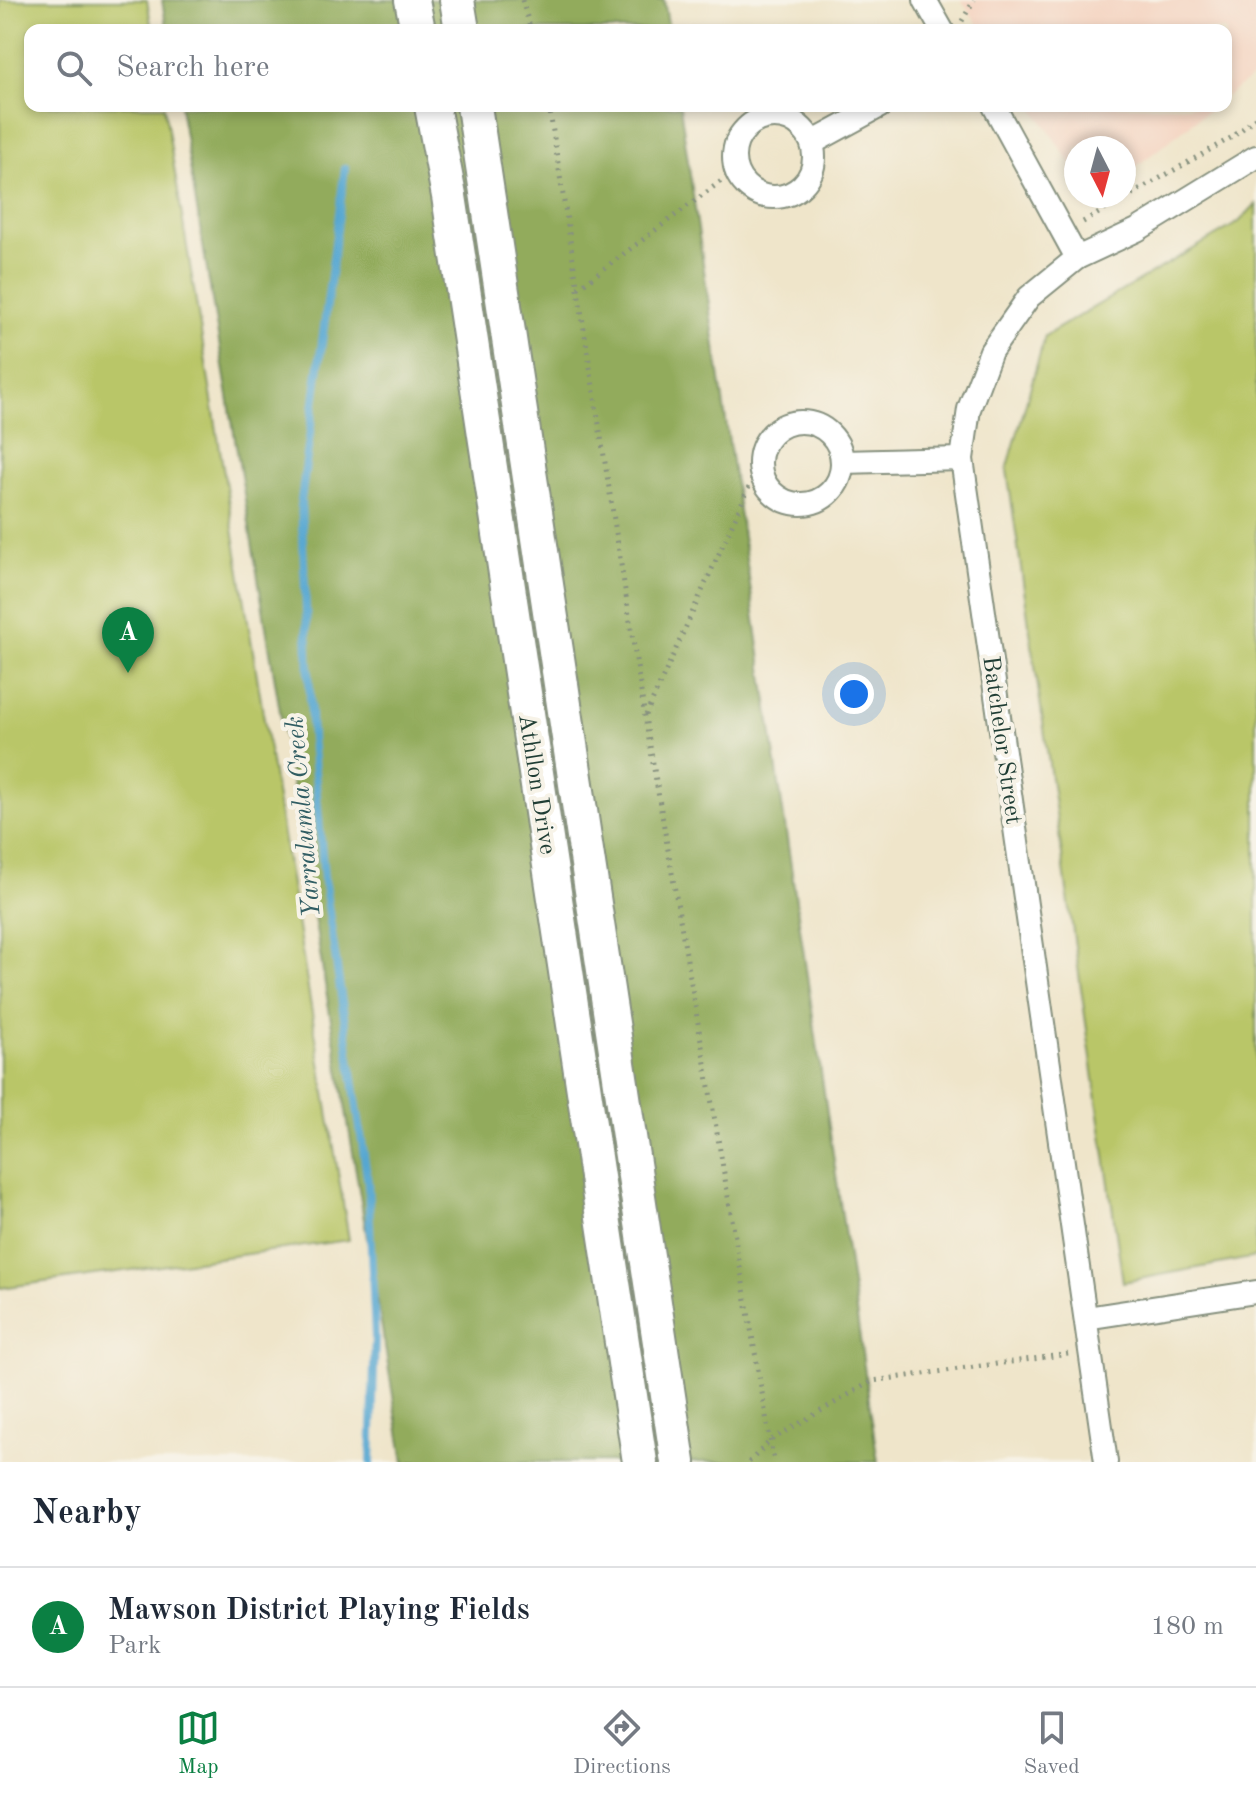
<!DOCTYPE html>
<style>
:root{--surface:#fff;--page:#f2f2f3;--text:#1f2937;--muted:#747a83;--line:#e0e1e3;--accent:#0b8043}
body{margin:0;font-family:"Old Standard TT",serif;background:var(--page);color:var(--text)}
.compass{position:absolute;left:1064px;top:136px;width:72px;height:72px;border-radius:50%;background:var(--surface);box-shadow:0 4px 12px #0003;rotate:174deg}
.you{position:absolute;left:854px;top:694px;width:28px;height:28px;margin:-20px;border:6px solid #fff;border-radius:50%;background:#1a73e8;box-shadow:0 0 0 12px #1a73e833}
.badge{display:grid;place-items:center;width:52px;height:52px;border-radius:50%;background:var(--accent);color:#fff;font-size:26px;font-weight:700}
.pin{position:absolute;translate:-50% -66px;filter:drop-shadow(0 2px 4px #0008)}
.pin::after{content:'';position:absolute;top:42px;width:28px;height:24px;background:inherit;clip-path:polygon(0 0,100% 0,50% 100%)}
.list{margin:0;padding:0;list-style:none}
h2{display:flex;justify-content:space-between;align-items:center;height:104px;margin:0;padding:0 32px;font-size:34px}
h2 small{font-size:26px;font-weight:400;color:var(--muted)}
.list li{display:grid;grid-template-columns:52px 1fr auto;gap:24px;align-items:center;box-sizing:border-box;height:120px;padding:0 32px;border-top:2px solid var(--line)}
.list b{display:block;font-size:30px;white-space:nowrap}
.list p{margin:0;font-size:26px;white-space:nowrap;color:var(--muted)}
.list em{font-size:26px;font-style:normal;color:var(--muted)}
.icon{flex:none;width:44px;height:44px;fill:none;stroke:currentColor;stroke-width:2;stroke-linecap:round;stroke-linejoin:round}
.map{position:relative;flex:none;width:1256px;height:1462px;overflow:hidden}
.search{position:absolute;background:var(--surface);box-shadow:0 4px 12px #0003;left:24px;right:24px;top:24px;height:88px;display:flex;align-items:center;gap:20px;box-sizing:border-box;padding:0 28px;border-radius:16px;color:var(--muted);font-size:30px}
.sheet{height:224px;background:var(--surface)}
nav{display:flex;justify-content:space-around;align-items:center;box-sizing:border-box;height:112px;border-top:2px solid var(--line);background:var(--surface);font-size:22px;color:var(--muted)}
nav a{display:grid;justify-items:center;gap:4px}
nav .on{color:var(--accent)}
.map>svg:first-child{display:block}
</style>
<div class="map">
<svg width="1256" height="1462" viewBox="0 0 1256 1462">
<rect width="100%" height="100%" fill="#f7f3e8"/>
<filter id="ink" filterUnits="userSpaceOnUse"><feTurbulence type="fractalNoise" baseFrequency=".0125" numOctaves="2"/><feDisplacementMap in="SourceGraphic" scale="16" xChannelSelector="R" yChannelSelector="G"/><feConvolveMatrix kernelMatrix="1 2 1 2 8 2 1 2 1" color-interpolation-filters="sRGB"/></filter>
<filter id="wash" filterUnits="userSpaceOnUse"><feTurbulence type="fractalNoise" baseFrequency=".006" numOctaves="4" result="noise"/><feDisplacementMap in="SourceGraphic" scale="32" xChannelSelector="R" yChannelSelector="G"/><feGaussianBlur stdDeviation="1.8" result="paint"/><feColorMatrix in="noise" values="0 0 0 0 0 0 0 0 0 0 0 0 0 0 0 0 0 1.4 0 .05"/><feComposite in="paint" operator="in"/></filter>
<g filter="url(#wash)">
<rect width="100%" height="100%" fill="#efe5ca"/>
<g fill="#f4d3c0">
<path d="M961,0H1256V74L1226,97V30H982Z"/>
<path d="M1032,106H1214L1124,176V148H1076V171Z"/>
</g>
<g fill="#b9c668" stroke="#6c824e" stroke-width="2">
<path d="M0,0H147L152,30H30V106H164L349,1240L0,1288Z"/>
<path d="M1256,204V1257L1123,1282L1007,470L1045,336L1239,222Z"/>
</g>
<g fill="#92ab5c" stroke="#587448" stroke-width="2">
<path d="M162,0H664L669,30H167Z"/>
<path d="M180,106H680L878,1462H404Z"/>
</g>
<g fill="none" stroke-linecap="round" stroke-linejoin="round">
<path stroke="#56a7d1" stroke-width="8" d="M345,168L301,501L312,738L324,878L368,1183L375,1336L371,1462"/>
</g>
</g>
<g filter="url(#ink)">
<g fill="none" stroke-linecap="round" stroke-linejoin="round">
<defs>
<g id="minor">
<path d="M925,0L942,30"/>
<path d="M994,106L1077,258"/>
<circle cx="774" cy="157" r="40"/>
<path d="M812,143L880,106"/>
<circle cx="801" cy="463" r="41"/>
<path d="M842,462L962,459"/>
<path d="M1086,1318L1256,1292"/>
<path d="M1106,1462L962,459L969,409L991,351L1029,297L1077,258L1137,230L1256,157"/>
</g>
<g id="primary">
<path d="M412,0L418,30"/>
<path d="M457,0L462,30"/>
<path d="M432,106L449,196L640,1462"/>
<path d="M474,106L678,1462"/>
</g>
</defs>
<use href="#minor" stroke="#87917f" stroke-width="26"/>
<use href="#primary" stroke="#87917f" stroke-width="38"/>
<g stroke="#87917f" stroke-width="5" stroke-dasharray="2 6" stroke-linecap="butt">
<path d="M522,0L531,30"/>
<path d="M962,21L974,0"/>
<path d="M549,106L645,717L774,1462"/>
<path d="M1083,222L1234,136L1256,117"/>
<path d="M578,288L736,170"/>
<path d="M646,715L759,465"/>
<path d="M749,1462L771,1440L872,1381L1069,1354"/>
</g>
<use href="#minor" stroke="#fff" stroke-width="22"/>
<use href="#primary" stroke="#fff" stroke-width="34"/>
</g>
</g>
<g text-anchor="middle" stroke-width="8" stroke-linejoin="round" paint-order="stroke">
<g font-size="24" fill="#1f3d34" stroke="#f7f3e8">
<text transform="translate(1003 740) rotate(82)" y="8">Batchelor Street</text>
<text transform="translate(538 784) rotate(81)" y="8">Athllon Drive</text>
</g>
<g font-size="26" font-style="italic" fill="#305d63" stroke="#f7f3e8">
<text transform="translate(302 817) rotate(-95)" y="9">Yarralumla Creek</text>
</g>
</g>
</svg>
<svg class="compass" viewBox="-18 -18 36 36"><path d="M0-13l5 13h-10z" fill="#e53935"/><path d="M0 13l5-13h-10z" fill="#747a83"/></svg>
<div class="you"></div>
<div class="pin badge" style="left:128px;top:673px">A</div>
<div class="search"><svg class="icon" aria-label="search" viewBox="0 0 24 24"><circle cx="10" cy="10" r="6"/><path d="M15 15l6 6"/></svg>Search here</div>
</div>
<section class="sheet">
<h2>Nearby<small></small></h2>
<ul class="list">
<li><span class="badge">A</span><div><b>Mawson District Playing Fields</b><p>Park</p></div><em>180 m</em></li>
</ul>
</section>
<nav>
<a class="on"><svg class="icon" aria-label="map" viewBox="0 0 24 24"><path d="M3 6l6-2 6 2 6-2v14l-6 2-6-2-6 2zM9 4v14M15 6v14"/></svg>Map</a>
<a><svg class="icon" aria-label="directions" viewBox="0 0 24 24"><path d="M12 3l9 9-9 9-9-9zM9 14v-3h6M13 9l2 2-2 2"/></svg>Directions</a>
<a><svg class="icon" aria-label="saved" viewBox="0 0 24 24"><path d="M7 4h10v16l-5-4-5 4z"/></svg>Saved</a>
</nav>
